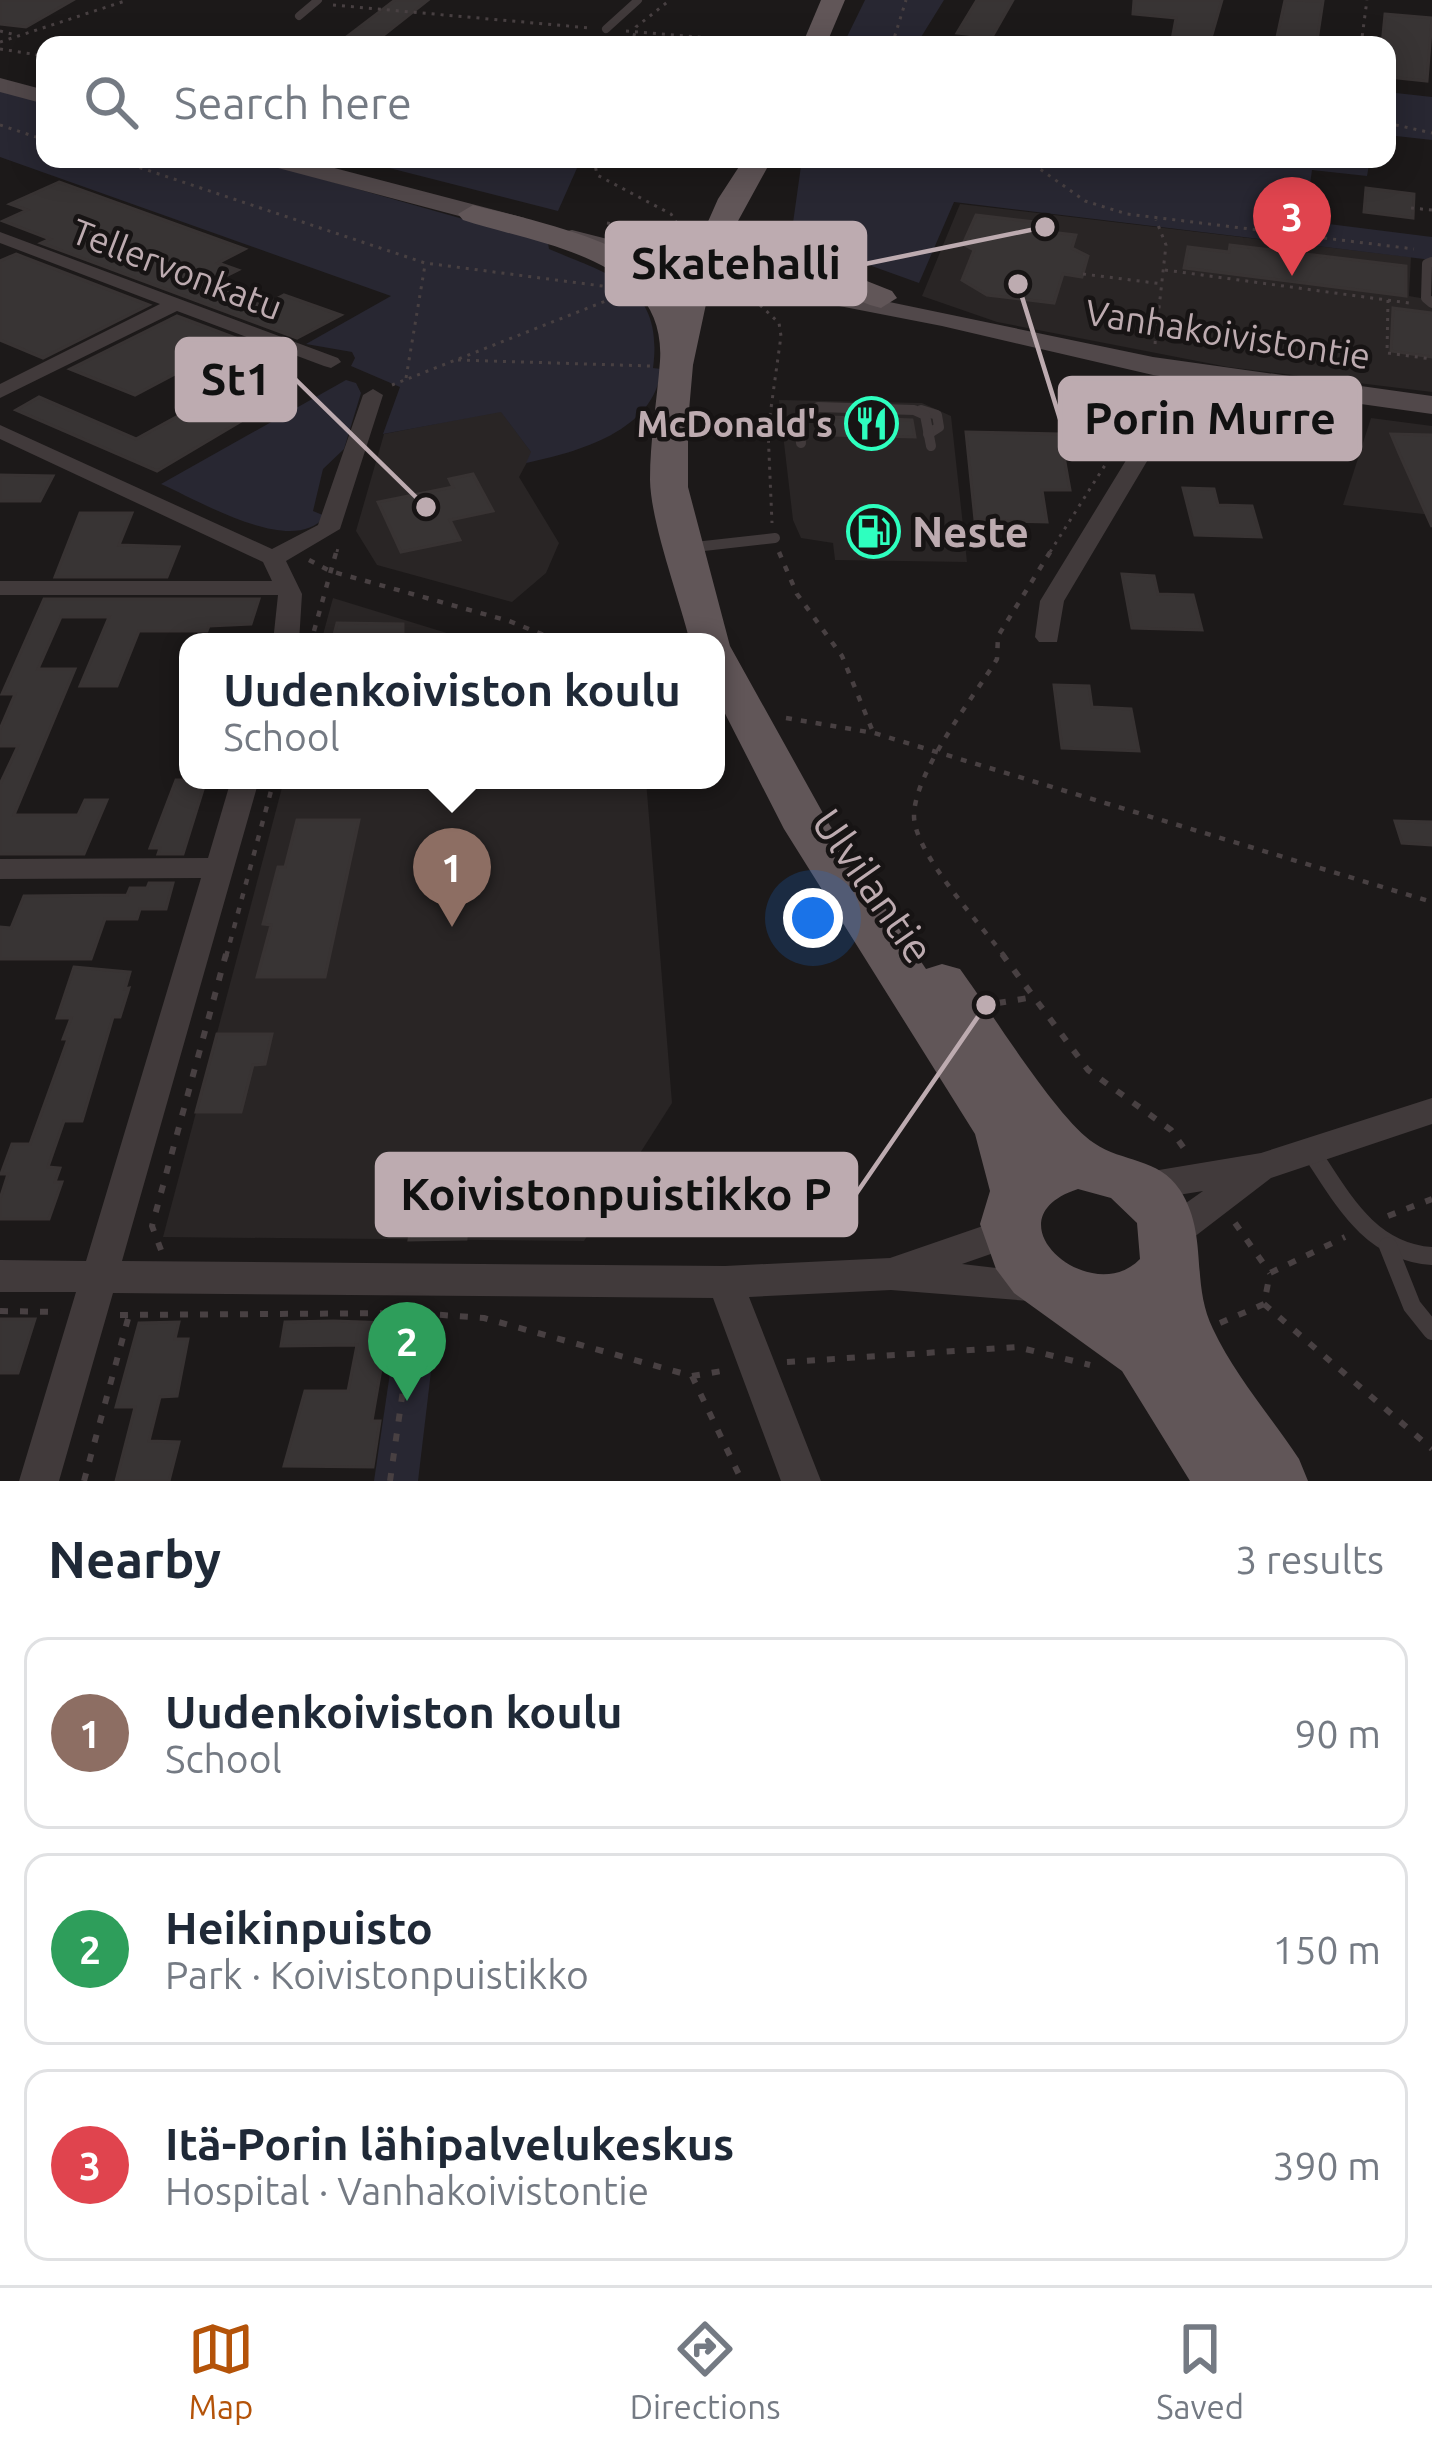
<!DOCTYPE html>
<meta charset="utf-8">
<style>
:root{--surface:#fff;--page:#f6f6f7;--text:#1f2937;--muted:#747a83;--line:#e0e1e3;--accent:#b45309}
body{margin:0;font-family:Ubuntu,sans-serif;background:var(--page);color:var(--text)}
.you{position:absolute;left:813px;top:918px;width:42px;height:42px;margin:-30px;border:9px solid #fff;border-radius:50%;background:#1a73e8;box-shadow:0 0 0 18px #1a73e833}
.badge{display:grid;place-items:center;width:78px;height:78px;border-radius:50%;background:var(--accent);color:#fff;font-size:39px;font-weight:700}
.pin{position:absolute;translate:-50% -99px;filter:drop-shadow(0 3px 6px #0008)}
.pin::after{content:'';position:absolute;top:63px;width:42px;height:36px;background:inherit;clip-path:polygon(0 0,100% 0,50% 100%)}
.popup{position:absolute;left:179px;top:633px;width:546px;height:156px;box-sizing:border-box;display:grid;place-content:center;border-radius:24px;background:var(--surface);filter:drop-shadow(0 3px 9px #0005);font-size:39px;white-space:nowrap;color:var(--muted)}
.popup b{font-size:45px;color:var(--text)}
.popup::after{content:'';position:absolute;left:50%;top:100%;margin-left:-24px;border:24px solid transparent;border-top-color:var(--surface)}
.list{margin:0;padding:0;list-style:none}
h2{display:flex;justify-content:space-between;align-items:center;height:156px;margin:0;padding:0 48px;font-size:51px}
h2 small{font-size:39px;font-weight:400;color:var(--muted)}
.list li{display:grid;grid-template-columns:78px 1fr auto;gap:36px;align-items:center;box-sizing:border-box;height:192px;margin:0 24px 24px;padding:0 24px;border:3px solid var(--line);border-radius:24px}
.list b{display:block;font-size:45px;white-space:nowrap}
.list p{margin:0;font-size:39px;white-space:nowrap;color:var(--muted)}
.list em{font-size:39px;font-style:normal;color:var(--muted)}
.icon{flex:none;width:66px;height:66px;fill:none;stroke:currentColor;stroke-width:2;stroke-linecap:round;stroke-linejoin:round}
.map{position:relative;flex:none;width:1432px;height:1481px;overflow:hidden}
.search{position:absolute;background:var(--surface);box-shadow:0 6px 30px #0003;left:36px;right:36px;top:36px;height:132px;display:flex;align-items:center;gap:30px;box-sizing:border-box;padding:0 42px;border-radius:24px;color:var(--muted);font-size:45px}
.sheet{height:804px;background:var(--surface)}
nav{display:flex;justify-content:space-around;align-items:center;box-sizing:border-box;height:168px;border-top:3px solid var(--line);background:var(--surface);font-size:33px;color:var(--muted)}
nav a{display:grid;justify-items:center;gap:6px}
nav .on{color:var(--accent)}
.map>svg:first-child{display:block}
</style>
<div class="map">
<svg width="1432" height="1481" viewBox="0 0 1432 1481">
<rect width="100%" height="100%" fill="#1c1919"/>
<g fill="#292525">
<path d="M960,204L1411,257L1409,296L1432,300V392L1228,367L997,322L922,296Z"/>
<path d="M779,400L922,403L951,416L967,562L835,560L833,543L801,538L793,520Z"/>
<path d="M501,411L532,453L519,477L559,543L546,573L512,602L377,565L356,531L384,434Z"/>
<path d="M1371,418L1432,426V515L1343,505Z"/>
<path d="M333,598L463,638L462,642H321Z"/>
<path d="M284,780H646L672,1103L584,1241L163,1237Z"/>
</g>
<g fill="#282732">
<path d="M865,0H944L918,42L938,45H843Z"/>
<path d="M0,90L45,103V159H251L548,243L549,249C612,276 664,286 653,368L661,369C655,431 578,452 526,463L531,452L501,412L383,434L400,387L351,366L355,358L352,352L306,344L391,296L0,157Z"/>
<path d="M1387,92L1432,97V140L1387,135Z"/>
<path d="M354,159H581L558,211Z"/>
<path d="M802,159H1370L1367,176L1312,170L1305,221L1432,237V260L954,202L919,283L791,237Z"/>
<path d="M346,380L356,383L361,393L344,449L323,469L313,511L325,516C293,558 198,500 161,484Z"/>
<path d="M398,1319L437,1321L418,1481H374Z"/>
</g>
<g fill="#383434" stroke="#383333" stroke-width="3">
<path d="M0,0H73L26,27L0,24Z"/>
<path d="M395,0H428L371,45H336Z"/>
<path d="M977,0H1013L992,37L957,33Z"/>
<path d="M1134,0H1222L1209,45H1171L1176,18L1133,14Z"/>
<path d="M1285,0L1323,1L1317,41L1277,37Z"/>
<path d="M1385,14L1432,18L1427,81L1387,77V45H1382Z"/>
<path d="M59,182L245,249L218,263L238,270L208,285L263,306L284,295L341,315L297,338L41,243L50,239L3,221L27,210L10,204Z"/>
<path d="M1366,188L1414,194L1413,218L1364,212Z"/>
<path d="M976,215L1036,222L1033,230L1076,235L1072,248L1088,256L1082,277L1063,274L1054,303L987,295L962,280L974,250L963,244Z"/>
<path d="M1230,245L1406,266V296L1184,268L1188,247L1229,252Z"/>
<path d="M16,254L149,305L43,358L0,340V261Z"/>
<path d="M1393,308L1432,313V357L1391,351Z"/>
<path d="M177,316L273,352L244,368L211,355L135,395L70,369Z"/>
<path d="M39,397L136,439L191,409L207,415L234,401L258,411L157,471L16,410Z"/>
<path d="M1238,410H1267L1272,425L1303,426L1313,453L1251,451Z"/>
<path d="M830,417L912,420L915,437L830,435Z"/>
<path d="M966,432L1060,434L1070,490H1042L1047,522L975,520Z"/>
<path d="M1391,434L1432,435V527L1399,453Z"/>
<path d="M473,474L493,511L450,520L460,540L401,552L378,502L453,487L449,479Z"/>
<path d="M0,475L53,476L40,501H0Z"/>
<path d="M1183,488L1214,489L1218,505L1252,506L1261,537L1195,535Z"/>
<path d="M80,513H132L119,545L179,547L167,577H55Z"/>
<path d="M1122,574L1154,576L1158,594L1193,595L1202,630L1132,628Z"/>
<path d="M44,599H259L251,624L209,626L207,631H139L117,686H80L109,617H61L38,669H75L14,815H78L85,800H107L84,854H0V784L18,746H0V729L15,694H2Z"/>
<path d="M337,623L403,624V642H332Z"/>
<path d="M1054,685L1089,686L1092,707L1131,709L1139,751L1062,748Z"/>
<path d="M176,780H206L183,854H158L160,848H150Z"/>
<path d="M297,820H359L325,977H257L271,925L263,924L278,867H285Z"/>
<path d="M1395,821L1432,822V845L1402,843Z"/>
<path d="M149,883H173L166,909H140L137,919H105L91,959H0V927L11,928L24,896L127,895L130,888H147Z"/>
<path d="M74,967L130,972L125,989L129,988L120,1017H113L82,1121H64L48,1167L60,1168L55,1182H62L49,1219H0V1199L8,1174H1L12,1144H30L68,1039H63L71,1018H57Z"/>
<path d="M217,1034H272L265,1064L253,1065L241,1112H196Z"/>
<path d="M470,1193L466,1239L409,1240L415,1194Z"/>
<path d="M0,1319H35L18,1373H0Z"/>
<path d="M334,1321L389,1323L372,1421H380L373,1467L284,1466L305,1391H348L357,1345L281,1346L285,1322Z"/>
<path d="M179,1322L175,1339H188L177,1396L160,1397L149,1441L179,1442L169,1481H116L135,1407H116L139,1323Z"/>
</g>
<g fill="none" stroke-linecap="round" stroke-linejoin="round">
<g stroke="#484042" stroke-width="3" stroke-dasharray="3 6" stroke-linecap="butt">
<path d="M333,5L590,28"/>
<path d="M0,31L12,34"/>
<path d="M626,31L794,45"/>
<path d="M0,42L128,0"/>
<path d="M632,45L636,27L670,0"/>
<path d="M892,45L906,0"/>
<path d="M1361,45L1367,0"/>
<path d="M0,49L45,56"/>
<path d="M1387,123L1432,133"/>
<path d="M0,125L45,140"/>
<path d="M114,159L425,263L610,287"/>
<path d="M594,159L597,175L671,214L680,228L676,243"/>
<path d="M1026,159L1085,201L1127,214L1414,249"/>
<path d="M1411,208L1432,210"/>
<path d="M607,223L678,237"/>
<path d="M1165,270L1409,303"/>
<path d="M1083,274L1163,284"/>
<path d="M1388,300L1387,353L1432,359"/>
<path d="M760,305L779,323L781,336L768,430L772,523"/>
<path d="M1155,344L1166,245L1156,220"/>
<path d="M458,360L650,366"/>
<path d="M406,378L425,265"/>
<path d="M392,385L621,295"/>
<path d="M337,552L339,544"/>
<path d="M1050,552L1107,462L1147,383"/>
</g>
<g stroke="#484042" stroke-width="4.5" stroke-dasharray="6 9" stroke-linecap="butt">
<path d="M779,552L797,594L842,656L873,732"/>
<path d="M309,560L330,571L509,621L561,642"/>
<path d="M314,631L337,549"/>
<path d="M786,718L874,733L1432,902"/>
<path d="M226,957L274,780"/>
<path d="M1005,957C982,926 914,853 914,816C914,772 974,697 997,659L998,636L1052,549"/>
</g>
<g stroke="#484042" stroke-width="6" stroke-dasharray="8 12" stroke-linecap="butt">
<path d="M1002,954L1088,1070L1171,1130L1188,1154"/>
<path d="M998,1003L1034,997"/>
<path d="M1388,1216L1432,1199"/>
<path d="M1235,1223L1270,1273"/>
<path d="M161,1250L152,1226L226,954"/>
<path d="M1264,1304L1432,1449"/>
<path d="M0,1311L60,1312"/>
<path d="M120,1315L414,1313L484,1318L692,1376L742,1481"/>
<path d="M1220,1323L1264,1304L1270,1273L1345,1237"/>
<path d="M787,1362L1017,1347L1090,1365"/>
<path d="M692,1376L728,1370"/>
<path d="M84,1481L129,1315"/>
<path d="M390,1481L414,1313"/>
</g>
<g stroke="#413a3b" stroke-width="8">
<path d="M299,16L318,0"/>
<path d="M606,29L638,0"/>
</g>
<g stroke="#413a3b" stroke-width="10">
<path d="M1432,262L1427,264L1426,298L1432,303"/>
<path d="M921,410L937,415L939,427L928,434"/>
<path d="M801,443L799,420L818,407L914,410L925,415L931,446"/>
<path d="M686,548L775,538"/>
</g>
<g stroke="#413a3b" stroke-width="18">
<path d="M1310,1150C1342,1198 1369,1252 1432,1256"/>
<path d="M1388,1246L1412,1306L1432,1331"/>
</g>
<g fill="#413a3b" fill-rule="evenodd">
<path d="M0,232L338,358L341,362L331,368L324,366L177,311L0,398V384L160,304L0,243Z"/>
<path d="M1190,366L1200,372L1064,601L1057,642H1039L1035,637L1040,601L1180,372Z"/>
<path d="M373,389L383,395L340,529L286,561L302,594L299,642H273L278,595H0V581H272L263,562L0,439V425L272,549L318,525L363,395Z"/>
<path d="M231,780H259L122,1261L725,1266L890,1258L1009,1217L1022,1221L1027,1232L1022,1243L962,1264L1055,1275L1060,1286L1055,1297L1042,1302L891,1290L749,1297L821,1481H781L713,1298L113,1293L59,1481H19L76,1292H0V1260L86,1261L201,878L0,879V859L208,858Z"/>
<path d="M1432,1098V1124L1271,1178L1185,1244L1172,1248L1159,1244L1154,1233L1159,1222L1203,1191L1141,1201L1129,1197L1124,1187L1129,1177L1141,1173L1261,1153Z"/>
</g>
<g fill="#51484a" fill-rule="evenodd">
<path d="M0,78L45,90V104L0,92Z"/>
<path d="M260,159H300L525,218L529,223L516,231L263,164Z"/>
<path d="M572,230L702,263L1153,357L1432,396V414L1153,375L942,326L701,279L563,244L559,238L563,232Z"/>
</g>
<g fill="#615658" fill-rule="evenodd">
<path d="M821,0H845L826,45H802Z"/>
<path d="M744,159H772L738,221L750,224L771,243L892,291L897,298L881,308L870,305L749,257L731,239L709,290L693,365L688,422V487L730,646L829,824L926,969L942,964L960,969C990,1010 1057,1119 1094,1143C1123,1163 1158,1157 1180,1190C1209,1235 1190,1282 1213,1329C1234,1374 1271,1417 1299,1459L1308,1481H1190L1122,1371L1014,1293L996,1269L980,1224L990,1191L975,1134L784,829L716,696V642H690C679,597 651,524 650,480C650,440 657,401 660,361C667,257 539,245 463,220L458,214L473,205C531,220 642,242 676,294L718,199ZM1078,1189L1111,1198L1137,1223L1140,1259C1091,1310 985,1219 1078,1189Z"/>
</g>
</g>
<defs>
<symbol id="restaurant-ring" viewBox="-11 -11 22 22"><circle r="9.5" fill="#171414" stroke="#2effbf" stroke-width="1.5"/><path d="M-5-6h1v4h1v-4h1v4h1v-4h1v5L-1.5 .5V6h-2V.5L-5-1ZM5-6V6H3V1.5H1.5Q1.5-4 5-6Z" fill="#2effbf"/></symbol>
<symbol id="fuel-ring" viewBox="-11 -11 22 22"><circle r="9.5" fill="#171414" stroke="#2effbf" stroke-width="1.5"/><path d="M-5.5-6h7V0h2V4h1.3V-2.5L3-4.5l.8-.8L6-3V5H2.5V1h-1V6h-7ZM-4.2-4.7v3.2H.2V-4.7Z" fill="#2effbf"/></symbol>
</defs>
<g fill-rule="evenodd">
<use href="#restaurant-ring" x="842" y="394" width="59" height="59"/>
<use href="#fuel-ring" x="844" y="502" width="59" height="59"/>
</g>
<g text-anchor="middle" stroke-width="9" stroke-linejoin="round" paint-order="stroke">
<g font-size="36" fill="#bdabb0" stroke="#171414">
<text transform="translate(177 269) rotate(21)" y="13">Tellervonkatu</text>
<text transform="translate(1228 334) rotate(9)" y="13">Vanhakoivistontie</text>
</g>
<g font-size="36" font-weight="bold" fill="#bdabb0" stroke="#171414" text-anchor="end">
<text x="833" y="437">McDonald's</text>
</g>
<g font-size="42" font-weight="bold" fill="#bdabb0" stroke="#171414" text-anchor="start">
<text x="912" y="547">Neste</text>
</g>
<g font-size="42" fill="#bdabb0" stroke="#171414">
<text transform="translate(873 886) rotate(55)" y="15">Ulvilantie</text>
</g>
</g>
<path fill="none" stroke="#bdabb0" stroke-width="4.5" d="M1045 227L865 264M426 507L295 379M1018 284L1060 419M986 1005L856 1194"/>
<g fill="#bdabb0" stroke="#171414" stroke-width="4.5">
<circle cx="1045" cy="227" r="12"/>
<circle cx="426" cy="507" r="12"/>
<circle cx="1018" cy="284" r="12"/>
<circle cx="986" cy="1005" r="12"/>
</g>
<g fill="#bdabb0" stroke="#bdabb0" stroke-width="4.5">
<rect x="607" y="223" width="258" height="81" rx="12"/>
<rect x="177" y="339" width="118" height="81" rx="12"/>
<rect x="1060" y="378" width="300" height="81" rx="12"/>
<rect x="377" y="1154" width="479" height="81" rx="12"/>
</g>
<g font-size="45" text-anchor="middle" font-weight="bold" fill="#111">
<text x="736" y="279">Skatehalli</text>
<text x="236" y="395">St1</text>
<text x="1210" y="434">Porin Murre</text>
<text x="616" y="1210">Koivistonpuistikko P</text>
</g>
</svg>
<div class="you"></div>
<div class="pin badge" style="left:452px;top:927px;background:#8d6e63">1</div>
<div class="popup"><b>Uudenkoiviston koulu</b>School</div>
<div class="pin badge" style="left:407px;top:1401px;background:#2e9e5b">2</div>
<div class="pin badge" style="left:1292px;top:276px;background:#e0444e">3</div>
<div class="search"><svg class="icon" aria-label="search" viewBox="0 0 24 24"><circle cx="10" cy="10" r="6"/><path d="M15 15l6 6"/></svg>Search here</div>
</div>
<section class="sheet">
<h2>Nearby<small>3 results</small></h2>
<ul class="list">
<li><span class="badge" style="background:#8d6e63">1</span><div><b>Uudenkoiviston koulu</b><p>School</p></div><em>90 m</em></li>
<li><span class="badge" style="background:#2e9e5b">2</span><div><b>Heikinpuisto</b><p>Park · Koivistonpuistikko</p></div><em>150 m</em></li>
<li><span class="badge" style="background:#e0444e">3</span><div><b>Itä-Porin lähipalvelukeskus</b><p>Hospital · Vanhakoivistontie</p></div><em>390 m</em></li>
</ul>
</section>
<nav>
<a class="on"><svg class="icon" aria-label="map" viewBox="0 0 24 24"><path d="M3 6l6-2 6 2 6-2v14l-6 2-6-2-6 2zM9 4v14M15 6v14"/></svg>Map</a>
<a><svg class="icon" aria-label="directions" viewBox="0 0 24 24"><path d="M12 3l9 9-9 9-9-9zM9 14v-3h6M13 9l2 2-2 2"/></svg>Directions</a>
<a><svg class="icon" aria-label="saved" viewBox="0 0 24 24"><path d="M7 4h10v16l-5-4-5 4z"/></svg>Saved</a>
</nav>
